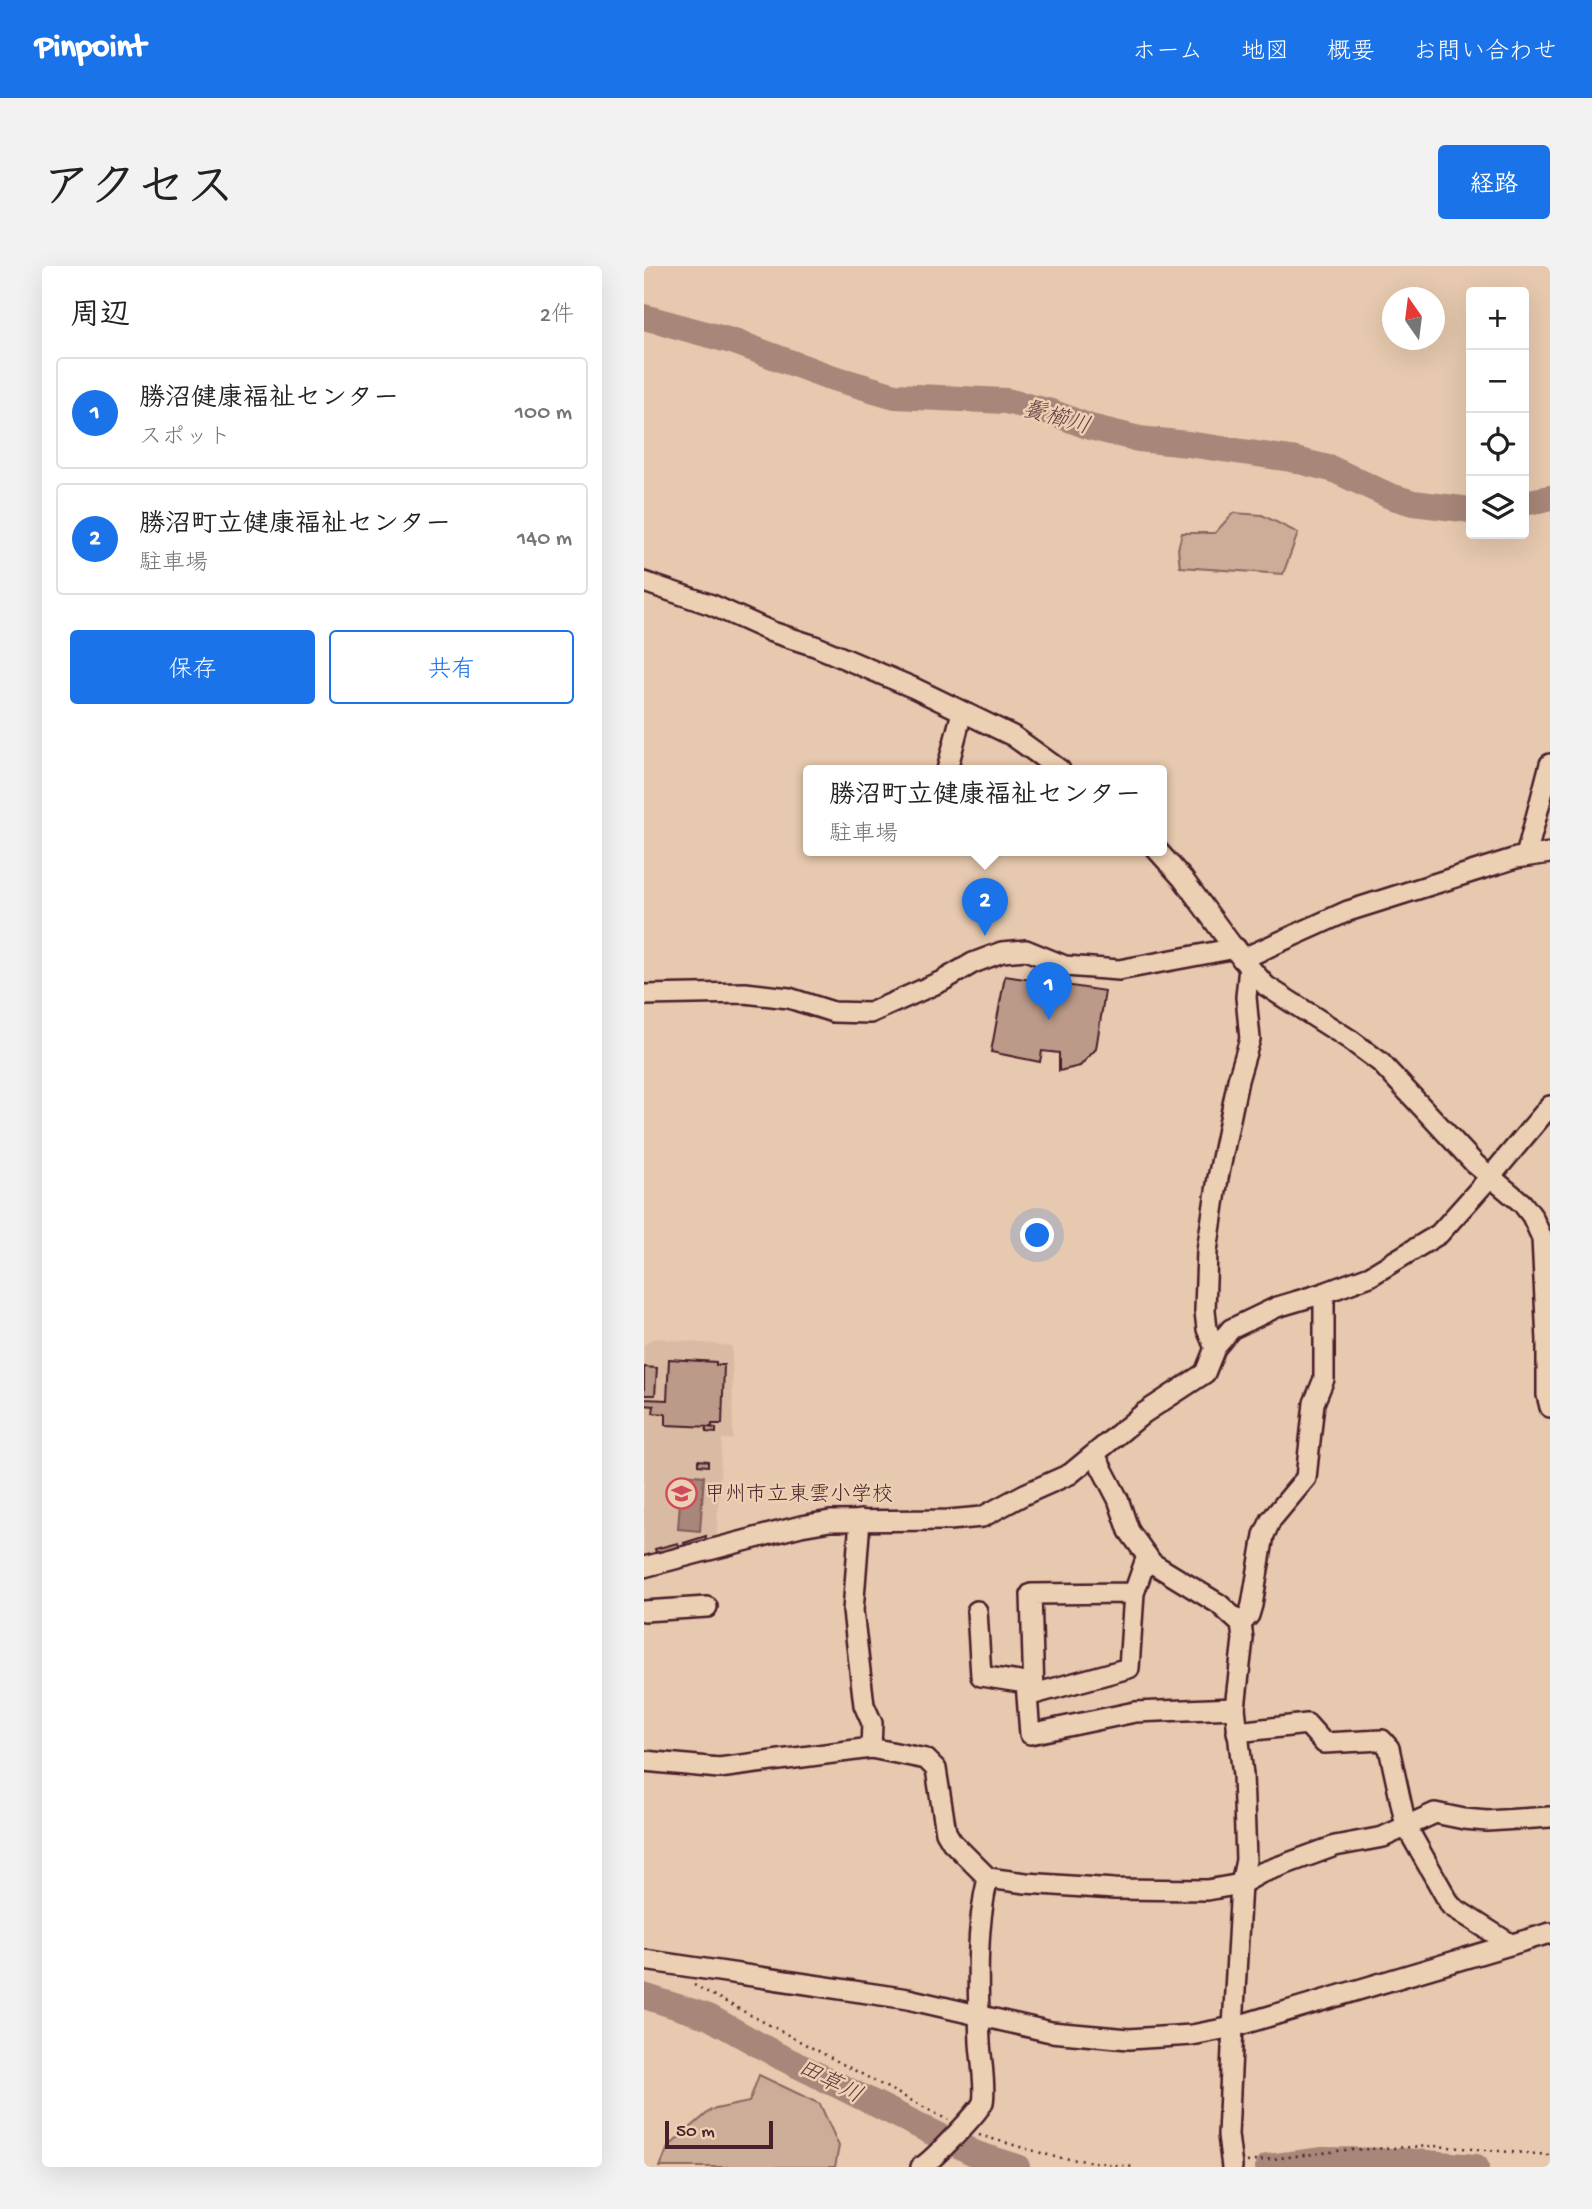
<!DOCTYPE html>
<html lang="ja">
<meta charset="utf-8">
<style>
:root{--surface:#fff;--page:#f2f2f2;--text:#222;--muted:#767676;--line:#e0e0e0;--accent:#1a73e8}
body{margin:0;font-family:"Gochi Hand","Klee One",sans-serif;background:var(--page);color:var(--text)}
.controls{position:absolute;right:21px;top:21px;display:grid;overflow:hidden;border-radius:7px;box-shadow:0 7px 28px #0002}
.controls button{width:63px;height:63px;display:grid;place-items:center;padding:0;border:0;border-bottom:2px solid var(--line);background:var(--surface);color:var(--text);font:35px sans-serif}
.compass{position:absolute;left:738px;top:21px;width:63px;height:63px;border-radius:50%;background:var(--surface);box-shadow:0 7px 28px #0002;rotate:346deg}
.scale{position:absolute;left:21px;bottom:18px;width:108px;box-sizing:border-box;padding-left:7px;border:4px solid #4a1f2b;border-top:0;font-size:19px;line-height:24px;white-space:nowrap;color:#4a1f2b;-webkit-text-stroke:5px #ecd0b3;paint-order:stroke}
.you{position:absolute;left:394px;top:970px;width:24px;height:24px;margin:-18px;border:5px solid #fff;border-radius:50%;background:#1a73e8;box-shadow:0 0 0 10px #1a73e833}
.badge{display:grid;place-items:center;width:46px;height:46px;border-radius:50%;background:var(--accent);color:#fff;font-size:23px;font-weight:700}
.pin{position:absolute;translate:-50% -58px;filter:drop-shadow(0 2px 4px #0008)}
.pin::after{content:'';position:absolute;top:37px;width:24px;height:21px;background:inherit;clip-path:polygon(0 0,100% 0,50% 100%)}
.popup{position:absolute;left:159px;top:499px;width:364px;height:91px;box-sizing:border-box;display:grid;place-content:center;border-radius:7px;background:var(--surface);filter:drop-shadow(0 2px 5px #0005);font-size:23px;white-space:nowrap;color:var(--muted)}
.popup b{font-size:26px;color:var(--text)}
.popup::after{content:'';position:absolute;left:50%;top:100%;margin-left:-14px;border:14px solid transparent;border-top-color:var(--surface)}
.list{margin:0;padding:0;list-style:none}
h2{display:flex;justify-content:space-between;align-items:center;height:91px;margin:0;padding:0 28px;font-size:30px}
h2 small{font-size:23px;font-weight:400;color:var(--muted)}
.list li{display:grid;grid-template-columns:46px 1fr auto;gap:21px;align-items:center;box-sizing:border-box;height:112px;margin:0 14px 14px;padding:0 14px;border:2px solid var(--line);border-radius:7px}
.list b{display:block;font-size:26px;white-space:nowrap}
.list p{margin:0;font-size:23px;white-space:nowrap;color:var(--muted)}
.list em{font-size:23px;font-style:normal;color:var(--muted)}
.actions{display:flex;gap:14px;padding:21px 28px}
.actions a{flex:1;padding:16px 0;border:2px solid var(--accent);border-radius:7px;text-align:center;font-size:24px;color:var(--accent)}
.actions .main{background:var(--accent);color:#fff}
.icon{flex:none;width:38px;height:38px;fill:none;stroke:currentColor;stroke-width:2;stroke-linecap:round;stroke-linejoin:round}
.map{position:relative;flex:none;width:906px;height:1901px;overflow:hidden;border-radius:7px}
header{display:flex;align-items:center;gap:42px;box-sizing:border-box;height:98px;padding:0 35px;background:var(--accent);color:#fff}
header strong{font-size:33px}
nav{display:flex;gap:38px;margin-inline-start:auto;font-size:24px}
.intro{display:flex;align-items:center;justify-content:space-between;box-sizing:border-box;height:168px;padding:0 42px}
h1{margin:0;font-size:49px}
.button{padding:18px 32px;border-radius:7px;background:var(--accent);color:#fff;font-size:24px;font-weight:700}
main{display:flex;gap:42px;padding:0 42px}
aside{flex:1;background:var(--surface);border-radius:7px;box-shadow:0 7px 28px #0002}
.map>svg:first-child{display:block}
</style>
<header>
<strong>Pinpoint</strong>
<nav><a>ホーム</a><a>地図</a><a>概要</a><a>お問い合わせ</a></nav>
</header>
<div class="intro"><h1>アクセス</h1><a class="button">経路</a></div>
<main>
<aside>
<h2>周辺<small>2件</small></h2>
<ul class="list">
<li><span class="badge">1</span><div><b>勝沼健康福祉センター</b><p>スポット</p></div><em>100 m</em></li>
<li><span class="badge">2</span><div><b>勝沼町立健康福祉センター</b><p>駐車場</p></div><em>140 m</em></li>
</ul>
<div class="actions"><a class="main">保存</a><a>共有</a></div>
</aside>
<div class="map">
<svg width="906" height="1901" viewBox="0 0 906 1901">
<rect width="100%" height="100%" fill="#e6c9ae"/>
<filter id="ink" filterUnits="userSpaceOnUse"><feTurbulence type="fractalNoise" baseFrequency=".0143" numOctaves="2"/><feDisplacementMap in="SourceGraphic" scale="14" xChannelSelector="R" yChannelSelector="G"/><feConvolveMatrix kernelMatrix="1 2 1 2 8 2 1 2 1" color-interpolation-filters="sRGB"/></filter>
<g filter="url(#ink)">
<path fill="#d9bba3" d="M10,1072L88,1080L89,1173H78L72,1282L0,1301V1079Z"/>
<g fill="#ccad98" stroke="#8b6662" stroke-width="2">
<path d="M589,247L618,249L654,267L639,308L536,301L534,283L538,267H571Z"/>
<path d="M115,1809L176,1838L195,1880L191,1901H16L24,1881L67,1844L105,1836Z"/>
</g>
<path fill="#a88679" stroke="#825d5a" stroke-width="2" d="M38,1208L60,1210L56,1265L34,1263Z"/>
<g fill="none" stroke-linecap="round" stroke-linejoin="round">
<g stroke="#a88679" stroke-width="26">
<path d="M0,51L91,76L183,110L251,130L362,135L407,146L446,161L495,173L544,178L647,193L688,203L746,230L769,237L827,244"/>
<path d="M880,237L906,232"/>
<path d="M0,1730L65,1751L135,1790L332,1888L373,1901"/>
<path d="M624,1901L679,1894L758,1895L832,1901"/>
</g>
</g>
<g fill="#bb9a89" stroke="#4a1f2b" stroke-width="2">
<path d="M361,710L461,725L452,783L436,800L415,805V787L398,785L396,796L347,786Z"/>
<path d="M25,1093L72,1096V1099H80L78,1158H68V1161L22,1159V1148L9,1147L10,1140L0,1139V1101L13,1102L11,1129H0V1133L23,1134Z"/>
<path d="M62,1161L72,1162V1167L62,1166Z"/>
<path d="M54,1194L64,1195V1200L54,1199Z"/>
<path d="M62,1270L61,1277L42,1282L40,1277Z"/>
<path d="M34,1277L36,1284L13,1290L11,1283Z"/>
</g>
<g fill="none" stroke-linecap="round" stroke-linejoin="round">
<defs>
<g id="minor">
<path d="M0,316L68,339L128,366L171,380L270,422L369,470L416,504"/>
<path d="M303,504L318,446"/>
<path d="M513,584L539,613L598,693L622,720L705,773L736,796L831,898L878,937L888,950L898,972L903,1075V1129L906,1141"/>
<path d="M882,590L906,498"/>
<path d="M598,693L704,645L872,592L906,587"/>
<path d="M0,729L101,727L145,732L189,746L226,747L298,715L329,697L358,686L382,684L421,700L475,704L592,682"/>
<path d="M571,1082L563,1063L561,1045L563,985L574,912L594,814L606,773L602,731L605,701"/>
<path d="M451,1189L474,1233L485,1265L508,1297L575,1338L597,1358L599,1373L591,1442L599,1509L602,1594L597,1618L589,1761L584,1869L588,1901"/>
<path d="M216,1254L209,1345L220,1439L228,1457L227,1482L282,1493L292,1503L302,1566L308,1576L344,1612L382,1617L470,1623L563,1624L597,1618L617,1607L691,1580L739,1571L791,1547L820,1553L843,1555L906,1551"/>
<path d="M0,1301L157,1260L186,1255L305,1254L338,1251L381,1228L426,1208L500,1147L561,1107L571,1082L587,1063L633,1041L680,1027L726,1010L795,968L847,910L906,840"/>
<path d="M490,1327L387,1328L390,1428L485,1402L490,1327L503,1290"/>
<path d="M0,1345L63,1341"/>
<path d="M333,1345L337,1410L382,1417L386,1468L491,1446L591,1442"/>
<path d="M597,1358L605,1349L608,1339L620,1269L627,1254L662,1212L670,1137L680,1113V1027"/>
<path d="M593,1466L663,1458L680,1477L738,1474L745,1482L762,1560L807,1640L865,1677"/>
<path d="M0,1495L75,1502L227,1482"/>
<path d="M0,1694L264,1733L407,1766L485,1773L548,1769L589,1761L906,1667"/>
<path d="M277,1901C287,1896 336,1845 339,1836C342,1824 337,1792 336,1777C334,1723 331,1665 344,1612"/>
</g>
</defs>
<use href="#minor" stroke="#4a1f2b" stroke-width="24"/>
<g stroke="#4a1f2b" stroke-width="2.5" stroke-dasharray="2 5" stroke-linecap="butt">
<path d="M50,1719L304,1854"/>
<path d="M335,1869L411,1891L489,1901"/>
<path d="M603,1896L702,1884L791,1880L906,1889"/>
</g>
<use href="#minor" stroke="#ecd0b3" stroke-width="19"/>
</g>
</g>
<defs>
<symbol id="school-ring" viewBox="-11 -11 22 22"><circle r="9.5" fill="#ecd0b3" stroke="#d1495b" stroke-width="1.5"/><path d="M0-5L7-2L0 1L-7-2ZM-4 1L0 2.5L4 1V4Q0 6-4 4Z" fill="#d1495b"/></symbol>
</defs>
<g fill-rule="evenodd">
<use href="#school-ring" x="20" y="1210" width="35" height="35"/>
</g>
<g text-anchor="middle" stroke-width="5" stroke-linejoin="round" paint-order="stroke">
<g font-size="21" fill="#4a1f2b" stroke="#ecd0b3" text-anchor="start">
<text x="60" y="1234">甲州市立東雲小学校</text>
</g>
<g font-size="23" font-style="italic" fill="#62393e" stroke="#ecd0b3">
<text transform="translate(413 150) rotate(16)" y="8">鬢櫛川</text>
<text transform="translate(187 1814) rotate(27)" y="8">田草川</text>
</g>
</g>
</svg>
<div class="controls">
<button>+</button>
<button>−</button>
<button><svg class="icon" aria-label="locate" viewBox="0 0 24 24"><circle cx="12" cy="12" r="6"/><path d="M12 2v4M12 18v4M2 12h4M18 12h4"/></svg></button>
<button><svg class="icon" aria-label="layers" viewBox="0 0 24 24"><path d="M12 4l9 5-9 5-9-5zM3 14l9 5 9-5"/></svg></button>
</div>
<svg class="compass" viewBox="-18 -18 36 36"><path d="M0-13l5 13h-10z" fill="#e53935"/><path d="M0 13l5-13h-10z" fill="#767676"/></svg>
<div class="scale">50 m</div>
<div class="you"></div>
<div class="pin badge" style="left:405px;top:754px">1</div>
<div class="pin badge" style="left:341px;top:670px">2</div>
<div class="popup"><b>勝沼町立健康福祉センター</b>駐車場</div>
</div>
</main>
